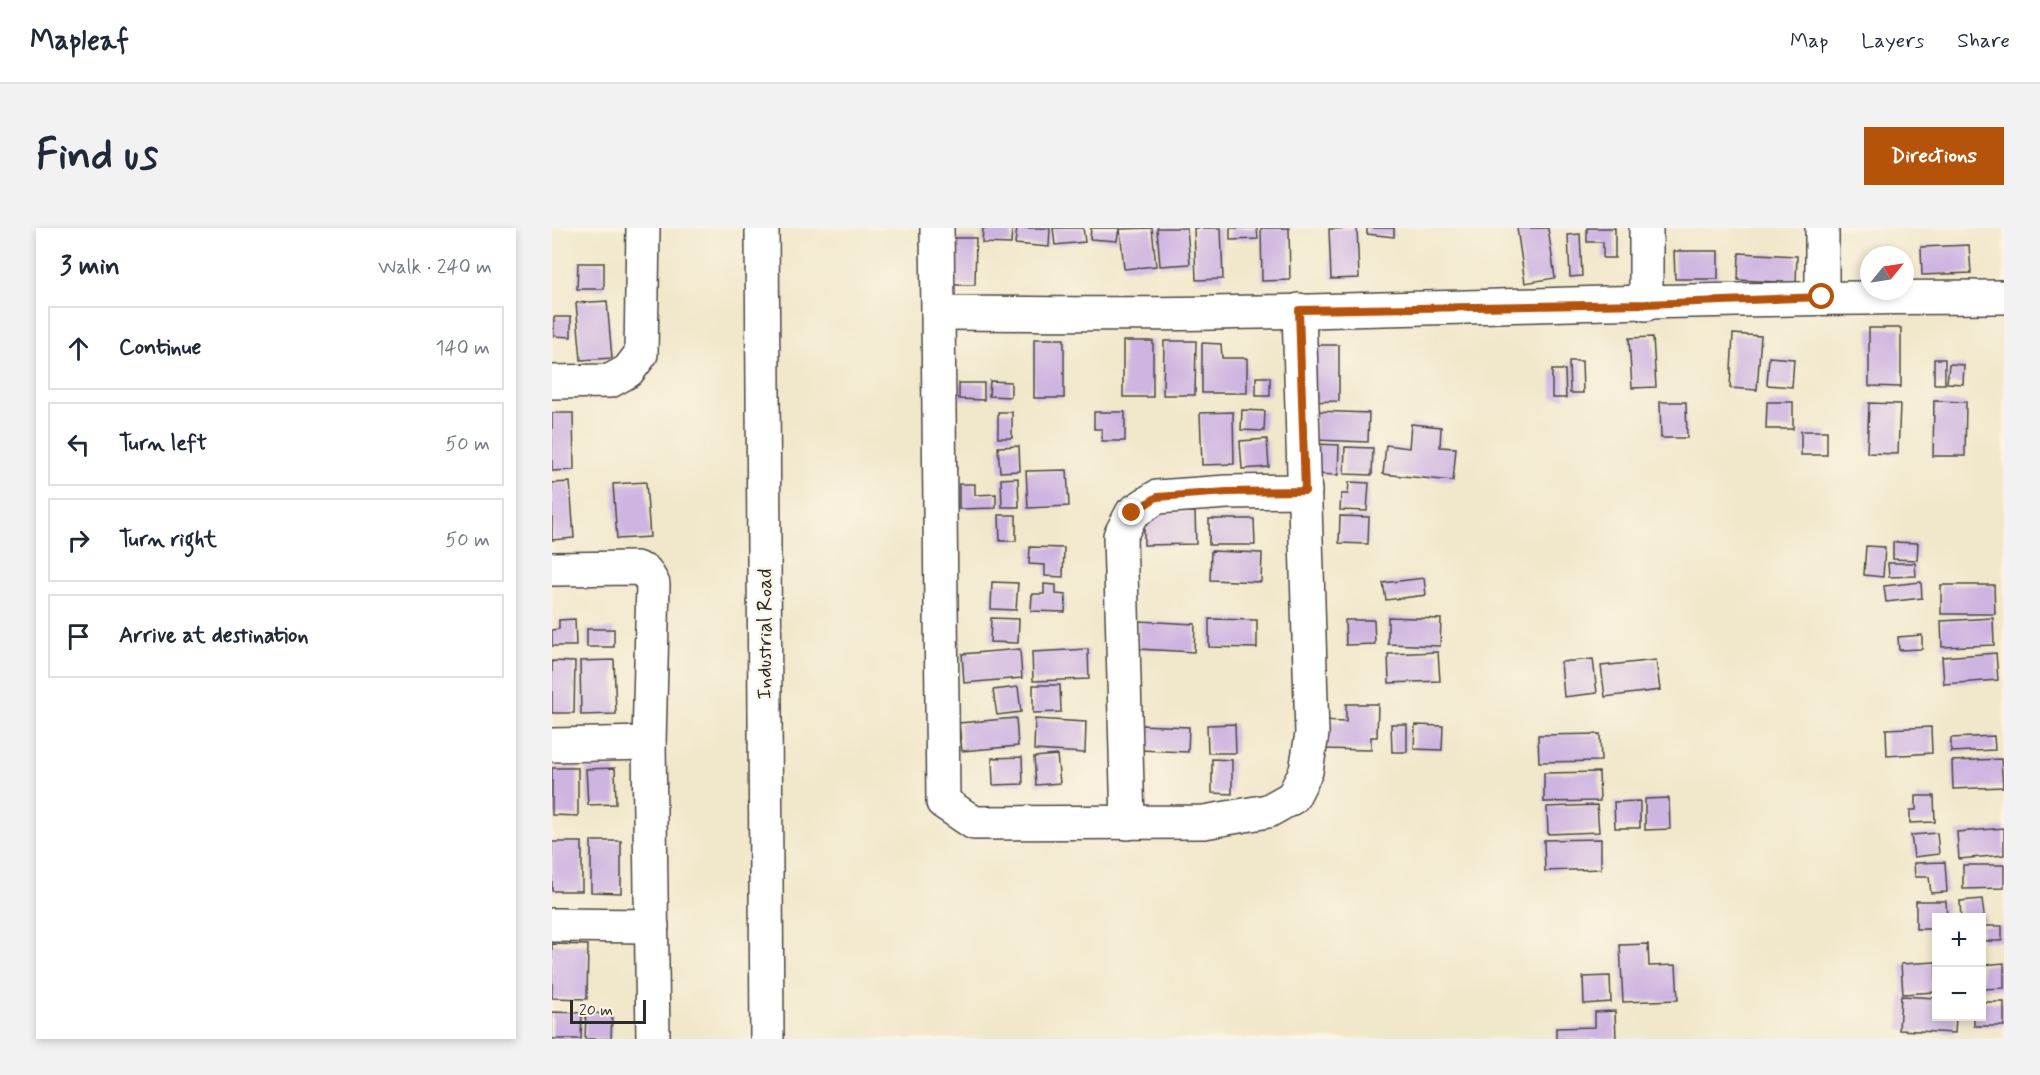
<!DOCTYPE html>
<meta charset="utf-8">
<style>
:root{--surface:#fff;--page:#f2f2f3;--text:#1f2937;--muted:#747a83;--line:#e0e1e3;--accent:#b45309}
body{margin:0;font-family:Mynerve,sans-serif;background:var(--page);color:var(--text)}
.controls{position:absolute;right:18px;bottom:18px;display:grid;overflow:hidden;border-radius:0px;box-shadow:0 3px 9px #0003}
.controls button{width:54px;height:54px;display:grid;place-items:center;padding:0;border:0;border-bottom:2px solid var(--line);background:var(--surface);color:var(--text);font:30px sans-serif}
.compass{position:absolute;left:1308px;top:18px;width:54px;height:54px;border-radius:50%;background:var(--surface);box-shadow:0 3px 9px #0003;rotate:60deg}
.scale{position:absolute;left:18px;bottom:15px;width:76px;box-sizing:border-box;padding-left:6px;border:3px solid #2b2b2b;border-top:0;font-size:16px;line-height:21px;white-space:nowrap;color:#2b2b2b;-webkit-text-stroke:4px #fcf5e5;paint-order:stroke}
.stop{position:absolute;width:18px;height:18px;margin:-14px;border:4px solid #b45309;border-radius:50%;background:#fff}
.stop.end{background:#b45309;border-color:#fff;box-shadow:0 2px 6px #0008}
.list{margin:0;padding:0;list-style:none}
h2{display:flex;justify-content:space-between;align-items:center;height:78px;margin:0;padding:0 24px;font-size:26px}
h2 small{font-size:20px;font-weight:400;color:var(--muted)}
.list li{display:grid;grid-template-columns:39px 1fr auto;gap:18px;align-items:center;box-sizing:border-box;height:84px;margin:0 12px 12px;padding:0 12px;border:2px solid var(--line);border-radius:0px}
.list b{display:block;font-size:22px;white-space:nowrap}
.list em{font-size:20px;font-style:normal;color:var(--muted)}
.icon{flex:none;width:33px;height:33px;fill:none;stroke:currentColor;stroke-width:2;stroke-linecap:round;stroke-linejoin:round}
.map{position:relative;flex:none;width:1452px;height:811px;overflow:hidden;border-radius:0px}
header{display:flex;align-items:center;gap:36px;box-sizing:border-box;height:84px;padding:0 30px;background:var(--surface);border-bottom:2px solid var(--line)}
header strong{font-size:28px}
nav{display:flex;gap:33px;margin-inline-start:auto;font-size:21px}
.intro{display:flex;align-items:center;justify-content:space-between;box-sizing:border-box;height:144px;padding:0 36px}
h1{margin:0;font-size:42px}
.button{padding:15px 27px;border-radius:0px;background:var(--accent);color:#fff;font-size:21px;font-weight:700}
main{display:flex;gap:36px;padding:0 36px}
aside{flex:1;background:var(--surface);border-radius:0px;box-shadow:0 3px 9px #0003}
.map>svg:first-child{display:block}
</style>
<header>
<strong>Mapleaf</strong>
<nav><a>Map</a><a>Layers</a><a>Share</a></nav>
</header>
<div class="intro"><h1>Find us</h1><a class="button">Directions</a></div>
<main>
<aside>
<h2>3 min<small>Walk · 240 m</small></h2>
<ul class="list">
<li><svg class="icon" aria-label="ahead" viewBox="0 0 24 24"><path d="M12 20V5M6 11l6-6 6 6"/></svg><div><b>Continue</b></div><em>140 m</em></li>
<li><svg class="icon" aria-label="left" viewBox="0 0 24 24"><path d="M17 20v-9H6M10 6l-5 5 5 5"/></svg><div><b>Turn left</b></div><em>50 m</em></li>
<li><svg class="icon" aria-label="right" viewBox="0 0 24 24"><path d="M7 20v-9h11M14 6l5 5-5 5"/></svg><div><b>Turn right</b></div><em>50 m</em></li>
<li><svg class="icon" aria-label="arrive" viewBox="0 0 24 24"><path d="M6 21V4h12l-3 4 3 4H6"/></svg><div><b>Arrive at destination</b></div></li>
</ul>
</aside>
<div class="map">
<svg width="1452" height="811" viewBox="0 0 1452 811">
<rect width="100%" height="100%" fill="#fcf5e5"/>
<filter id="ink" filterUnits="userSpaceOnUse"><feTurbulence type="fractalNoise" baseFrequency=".0167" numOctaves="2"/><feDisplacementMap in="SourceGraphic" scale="12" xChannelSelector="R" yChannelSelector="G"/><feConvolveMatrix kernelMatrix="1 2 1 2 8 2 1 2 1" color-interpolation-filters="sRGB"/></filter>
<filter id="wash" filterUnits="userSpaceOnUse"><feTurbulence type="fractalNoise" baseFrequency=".008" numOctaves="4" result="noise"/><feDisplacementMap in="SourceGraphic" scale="24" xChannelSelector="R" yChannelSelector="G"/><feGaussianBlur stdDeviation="1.35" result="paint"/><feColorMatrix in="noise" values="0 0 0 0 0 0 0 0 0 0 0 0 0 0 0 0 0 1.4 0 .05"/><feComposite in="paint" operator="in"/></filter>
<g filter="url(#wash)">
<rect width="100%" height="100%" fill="#f1e7cb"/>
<g id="blocks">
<g fill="#ceb4e1">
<path d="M431,0H460L459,16L430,15Z"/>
<path d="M465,0H498L497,19L463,16Z"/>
<path d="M501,0H531L533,14L503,17Z"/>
<path d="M539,0H567L565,13L538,11Z"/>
<path d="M600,0L604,38L572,41L568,1Z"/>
<path d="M605,0H635L638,36L608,38Z"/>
<path d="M642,0H669L671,51L644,52Z"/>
<path d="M678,0H705L706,11L678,12Z"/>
<path d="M709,0H737L738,52L710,53Z"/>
<path d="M805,0L807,50L779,51L777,1Z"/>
<path d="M815,0H842V9L815,6Z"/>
<path d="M965,0H996L1003,50L973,55Z"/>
<path d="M1035,0H1063V30H1051V14H1035Z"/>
<path d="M1028,6L1030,48L1018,49L1016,7Z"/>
<path d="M396,10H424L423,57H395Z"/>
<path d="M1417,17L1419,45L1370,47L1369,19Z"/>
<path d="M1122,23H1166V51H1123Z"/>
<path d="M1187,25L1245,28L1244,55L1186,52Z"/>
<path d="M26,35H52V61H25Z"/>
<path d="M55,73L60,130L29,132L24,75Z"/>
<path d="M2,89H19V109L2,108Z"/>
<path d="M1317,100H1349V159L1317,158Z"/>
<path d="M1181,106L1209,108L1205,162L1178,160Z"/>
<path d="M1101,109L1104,159L1080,160L1077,110Z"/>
<rect x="482" y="111" width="30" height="59"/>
<rect x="571" y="113" width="30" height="56"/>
<path d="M612,113H644L643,167H611Z"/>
<path d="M650,115L669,116L670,130H695V165H650Z"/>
<path d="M751,117H787V173L752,174Z"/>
<path d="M1217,129L1242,131L1240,159L1215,157Z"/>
<rect x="1382" y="131" width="11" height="25"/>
<path d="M1017,133H1030L1031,165H1018Z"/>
<path d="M1397,136L1412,137L1411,156L1395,155Z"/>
<path d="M1000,142H1013L1014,170H1000Z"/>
<rect x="704" y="149" width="14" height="19"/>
<path d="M438,153L459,154V169L437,168Z"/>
<path d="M407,155H432V172L407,171Z"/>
<path d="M1382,173L1414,174L1413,228H1381Z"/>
<path d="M1108,174H1134L1135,210H1109Z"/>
<path d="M1215,174H1241V201H1214Z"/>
<path d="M1317,175L1348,176L1346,226L1315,225Z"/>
<path d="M690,182L713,183L712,203L689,202Z"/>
<path d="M764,183L817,185L816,214L763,212Z"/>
<rect x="446" y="184" width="14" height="26"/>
<path d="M542,184H573V213H550V201H542Z"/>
<path d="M681,184L682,236L650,237L648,185Z"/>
<path d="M0,185H21L22,242L0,243Z"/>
<path d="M859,196L889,199L888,219L904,220L901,253L831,246L834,217L857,220Z"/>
<rect x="1249" y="203" width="26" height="24"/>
<path d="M715,211L717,239L690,241L688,213Z"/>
<path d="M762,216L787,217L786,247L761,246Z"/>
<path d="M467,218L468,243L448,244L446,219Z"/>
<path d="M793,219L821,220L820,247L792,246Z"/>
<path d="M515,242L517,278L476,280L474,243Z"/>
<path d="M466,250L467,279H450L449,251Z"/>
<path d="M18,254L22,310L0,312V255Z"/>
<path d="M94,254L98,309L65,311L61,256Z"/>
<path d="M797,254L817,255L815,283L788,282L789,266H796Z"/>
<path d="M407,256H423V267L444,266V280L407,281Z"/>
<path d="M592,284H643L644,316L592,317Z"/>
<path d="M447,287H464V313H448Z"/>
<path d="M788,288L817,289L816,316L787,315Z"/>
<path d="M657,291H702L703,317H657Z"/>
<path d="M1341,314L1366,315L1365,332L1341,331Z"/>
<path d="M1314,318L1333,319L1331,349L1312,347Z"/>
<path d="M478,319L512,320L511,349L493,348V337L477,336Z"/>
<path d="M659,323L710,325L709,354L658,352Z"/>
<path d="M1336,335H1363L1364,348L1337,349Z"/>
<path d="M872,350L874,367L834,372L831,355Z"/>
<path d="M440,354L466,355L464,382L439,381Z"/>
<path d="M1369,354L1370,370L1334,374L1332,358Z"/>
<path d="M492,356L504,357V366L514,367L513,384L479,383L480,366H492Z"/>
<path d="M1389,357H1442L1443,386H1389Z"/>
<path d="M836,389L889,391L888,418L836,416Z"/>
<path d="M439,390L467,391L466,415L438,414Z"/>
<path d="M1441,390L1442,417L1390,419L1389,393Z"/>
<path d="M23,391L24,418H0V402L7,401V392Z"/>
<path d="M657,391L705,392V420L657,419Z"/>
<path d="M793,392H822L823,416L794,417Z"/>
<path d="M587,393L643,396L642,424L586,421Z"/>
<rect x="35" y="401" width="27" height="18"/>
<path d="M1370,407V421L1347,422L1346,409Z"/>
<path d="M468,421L470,450L412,455L410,426Z"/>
<path d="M536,421L537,451L481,453L480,424Z"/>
<path d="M886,424L888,453L837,455L836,426Z"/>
<path d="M1444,425L1446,452L1392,456L1390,429Z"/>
<path d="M1041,431L1045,465L1012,469L1009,434Z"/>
<path d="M62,432L64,486L29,487L28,433Z"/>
<path d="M1104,432L1108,462L1053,469L1049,438Z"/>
<path d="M0,433L23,434L22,485H0Z"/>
<path d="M481,457H508L509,484L481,485Z"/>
<path d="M466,459L469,484L445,487L441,462Z"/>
<path d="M794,476H826L825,509H819V522L767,521V493L794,494Z"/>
<path d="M464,490L466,518L410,523L407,495Z"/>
<path d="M483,491L534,494L533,525L482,522Z"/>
<path d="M683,496L684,525H656L655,497Z"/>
<path d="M839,496H855V524H840Z"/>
<path d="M587,497L637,499L636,524L587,522Z"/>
<path d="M863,497L891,498L890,522L862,521Z"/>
<path d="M1379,499L1380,525L1335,528L1334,501Z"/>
<path d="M1048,506L1049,533L987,534L986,507Z"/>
<path d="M1442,508L1443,522L1399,524V510Z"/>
<path d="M505,527L508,555L484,557L482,529Z"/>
<path d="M470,529L471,556L441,557L440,530Z"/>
<path d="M660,531L680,532V566L660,565Z"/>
<path d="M1449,531L1451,559L1401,561L1400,533Z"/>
<path d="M0,540H26V588L0,587Z"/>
<path d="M63,540L64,576L36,577L34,541Z"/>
<path d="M1047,544L1048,573L992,574V545Z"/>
<path d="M1364,568H1382L1383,594L1358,595V582H1364Z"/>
<path d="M1117,570L1118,601L1093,602V571Z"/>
<path d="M1088,573V600H1063L1062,574Z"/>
<path d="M1045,577L1047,604L996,606L995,579Z"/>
<path d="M1452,600V627L1407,631L1405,604Z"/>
<path d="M1385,605L1387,626L1362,629L1359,607Z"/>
<path d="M1049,611V641L993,643L992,612Z"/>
<path d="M39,613H69V665L39,664Z"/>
<rect x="0" y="614" width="30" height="49"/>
<path d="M1393,634L1395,664L1379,665L1377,649H1363L1362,635Z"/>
<path d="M1411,637H1452V660L1411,661Z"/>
<path d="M1430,671L1433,695H1430V690H1409L1408,673Z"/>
<path d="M1364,673H1394L1395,690H1384V701H1364Z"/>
<rect x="1430" y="698" width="20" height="15"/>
<path d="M0,716L36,717L35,771L0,770Z"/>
<path d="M1096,716L1097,738L1124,737L1126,772L1071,774L1068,717Z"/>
<path d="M1384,734V764L1351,766L1349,736Z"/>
<path d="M1452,735V760L1430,761V737Z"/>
<path d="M1058,748L1059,774L1032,776L1031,749Z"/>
<path d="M1349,768L1384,770V788H1404L1403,805L1347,802Z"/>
<path d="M1430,774H1452V798H1422V788H1430Z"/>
<path d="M1063,783L1064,811H1004V800L1043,799V784Z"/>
<path d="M0,784L30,785L29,811H0Z"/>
<path d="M34,785L60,786L59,811H33Z"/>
</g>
</g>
</g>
<g filter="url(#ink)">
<use href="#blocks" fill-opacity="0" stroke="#494743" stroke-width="1.5"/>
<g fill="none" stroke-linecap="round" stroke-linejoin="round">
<defs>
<g id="minor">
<path d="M210,0L215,811"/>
<path d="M385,0L386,85C477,85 568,87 659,85C924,80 1188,69 1452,69"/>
<path d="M1094,0V76"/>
<path d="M1270,0V69"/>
<path d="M386,85L391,574L422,595L652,594L716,583L741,569L754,543L760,506L747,82"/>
<path d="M0,154L58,153L76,143L89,126L91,0"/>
<path d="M0,341L84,340L94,344L101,356L97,515L101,811"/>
<path d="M0,517L97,515"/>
<path d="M576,595L568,308L580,285L605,269L675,264L753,263"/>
<path d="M0,697L100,698"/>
</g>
</defs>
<use href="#minor" stroke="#494743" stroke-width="36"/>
<use href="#minor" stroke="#fff" stroke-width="33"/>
</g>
</g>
<g fill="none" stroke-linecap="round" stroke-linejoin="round" filter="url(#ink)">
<path stroke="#b45309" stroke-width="8" d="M580,285L605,269L675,264L753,263L747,82L1094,76L1270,69"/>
</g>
<g text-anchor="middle" stroke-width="4.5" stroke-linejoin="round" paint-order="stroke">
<g font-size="21" fill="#2b2b2b" stroke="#fcf5e5">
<text transform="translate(212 406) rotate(-90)" y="7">Industrial Road</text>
</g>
</g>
</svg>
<div class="controls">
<button>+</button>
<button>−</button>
</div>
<svg class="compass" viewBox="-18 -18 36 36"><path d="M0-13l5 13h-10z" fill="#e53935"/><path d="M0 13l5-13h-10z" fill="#747a83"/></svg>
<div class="scale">20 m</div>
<div class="stop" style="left:1270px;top:69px"></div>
<div class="stop end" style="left:580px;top:285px"></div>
</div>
</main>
